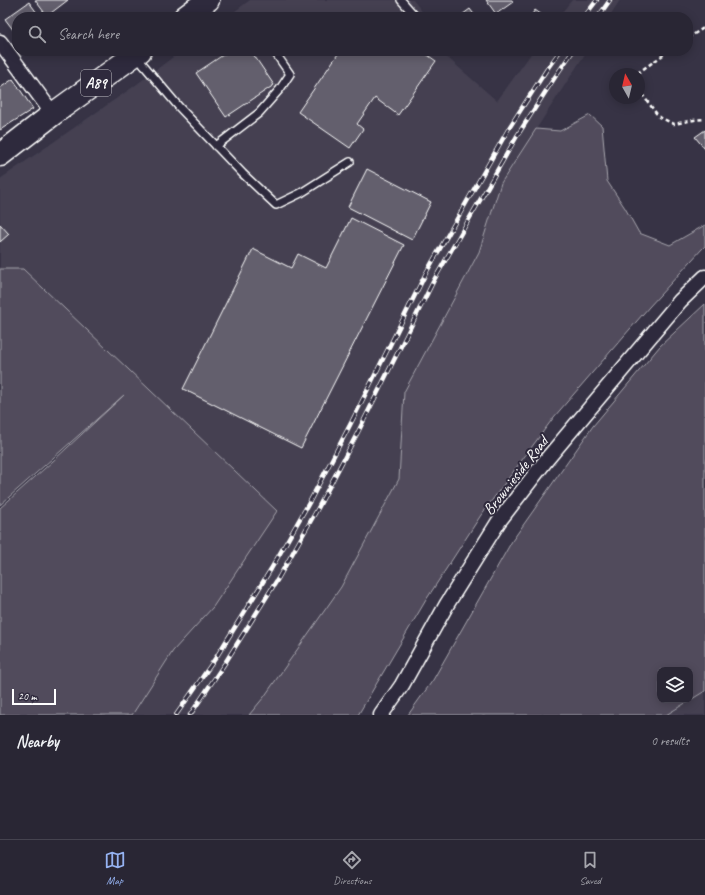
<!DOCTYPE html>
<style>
:root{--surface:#292634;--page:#353240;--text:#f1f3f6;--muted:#a5a5ac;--line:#45434f;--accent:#95b2f1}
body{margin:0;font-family:Caveat,sans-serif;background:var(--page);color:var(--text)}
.controls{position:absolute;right:12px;bottom:12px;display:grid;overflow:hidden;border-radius:8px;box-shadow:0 2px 10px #0003}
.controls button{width:36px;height:36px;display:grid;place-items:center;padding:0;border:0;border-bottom:1px solid var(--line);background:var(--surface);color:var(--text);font:20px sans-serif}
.compass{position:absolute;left:609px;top:68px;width:36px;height:36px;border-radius:50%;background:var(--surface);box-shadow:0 2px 10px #0003;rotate:352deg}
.scale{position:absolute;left:12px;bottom:10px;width:44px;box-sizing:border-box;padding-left:4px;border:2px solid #fff;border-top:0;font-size:11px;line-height:14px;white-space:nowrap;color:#fff;-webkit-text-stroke:3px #2f2a3d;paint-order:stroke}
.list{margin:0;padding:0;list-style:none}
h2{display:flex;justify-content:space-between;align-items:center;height:52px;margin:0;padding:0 16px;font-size:17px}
h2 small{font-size:13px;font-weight:400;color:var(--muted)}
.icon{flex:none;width:22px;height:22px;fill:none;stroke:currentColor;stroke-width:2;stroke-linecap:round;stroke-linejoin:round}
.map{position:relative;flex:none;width:705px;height:715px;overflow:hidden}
.search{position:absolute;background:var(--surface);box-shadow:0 2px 10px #0003;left:12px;right:12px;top:12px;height:44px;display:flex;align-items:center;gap:10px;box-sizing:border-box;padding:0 14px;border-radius:16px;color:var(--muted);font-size:15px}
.sheet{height:124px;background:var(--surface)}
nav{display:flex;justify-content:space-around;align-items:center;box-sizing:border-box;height:56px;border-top:1px solid var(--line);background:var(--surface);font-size:11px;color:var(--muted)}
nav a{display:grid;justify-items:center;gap:2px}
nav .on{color:var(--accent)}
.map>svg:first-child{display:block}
</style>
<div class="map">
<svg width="705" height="715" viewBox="0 0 705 715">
<rect width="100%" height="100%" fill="#373345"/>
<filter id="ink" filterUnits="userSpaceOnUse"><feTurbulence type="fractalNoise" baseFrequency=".025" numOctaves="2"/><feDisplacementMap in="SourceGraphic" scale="8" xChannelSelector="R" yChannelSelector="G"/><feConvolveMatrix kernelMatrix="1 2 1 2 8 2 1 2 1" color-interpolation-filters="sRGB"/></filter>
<g filter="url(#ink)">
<g fill="#444051">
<path d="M250,0H413L424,14L422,17H227Z"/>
<path d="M572,0H620L609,17H558Z"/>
<path d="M181,51H440L497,101L533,51H587L501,183L479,252L404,392L399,479L341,587L264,697L249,715H132L173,651L213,607L277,511L23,270L0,269V179L133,87Z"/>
<path d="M705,691V715H666Z"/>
</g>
<g fill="#514c5c" stroke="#a8a6ae" fill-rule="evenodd">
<path d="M590,115L602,126L607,181L625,208L639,233L670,245L705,225V246L702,249L649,307L554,417L481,515L426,600L358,715H249L264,697L341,587L399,479L404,392L479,252L501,183L536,129L560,131Z"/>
<path d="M0,269H23L277,511L213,607L173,651L132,715H0V508L53,461L124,395L0,505Z"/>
<path d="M705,304V691L666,715H408L433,680L512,541L593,426L660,346ZM660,670H690V700H660Z"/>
</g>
<g fill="#635f6d" stroke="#fff">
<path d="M35,0H68L47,16Z"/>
<path d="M486,0H512L513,2L496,14Z"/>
<path d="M29,2L40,17H17V35L5,19Z"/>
<path d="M470,9L476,17H459Z"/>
<path d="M535,10L545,17H530Z"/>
<path d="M229,51H251L274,85L226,117L196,73Z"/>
<path d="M340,51H422L436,61L398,115L375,98L357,124L363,129L350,148L298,112Z"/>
<path d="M13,79L33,109L0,130V88Z"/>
<path d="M705,130V149L695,137Z"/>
<path d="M367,169L431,202L412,240L348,207Z"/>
<path d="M351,218L404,245L301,448L183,389L253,249L291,268L298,254L326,268Z"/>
<path d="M0,224L9,234L0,242Z"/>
</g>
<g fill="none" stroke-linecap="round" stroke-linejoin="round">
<defs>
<g id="service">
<path d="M401,0L415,16"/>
<path d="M136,56L179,107L243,174L276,205L301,193L350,162"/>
<path d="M216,146L259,113L280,89L290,74L274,51"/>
</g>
<g id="minor">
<path d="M0,42L53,114"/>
<path d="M381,715L402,685L447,604L499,521L547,459L680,301L705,277"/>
</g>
<g id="primary">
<path d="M185,17L208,0"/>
<path d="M0,155L53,114L140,51"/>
</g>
</defs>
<use href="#service" stroke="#fff" stroke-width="10"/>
<use href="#minor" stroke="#fff" stroke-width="17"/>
<use href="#primary" stroke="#fff" stroke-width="25"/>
<g stroke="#fff" stroke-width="2.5" stroke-dasharray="4 3" stroke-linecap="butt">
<path d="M688,38L705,27"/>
<path d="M639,74V72L669,51"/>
<path d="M639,81V90L659,117L674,124L694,120L705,119"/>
</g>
<use href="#service" stroke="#2f2a3d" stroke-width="7"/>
<use href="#minor" stroke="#2f2a3d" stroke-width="14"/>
<use href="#primary" stroke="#2f2a3d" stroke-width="22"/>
<defs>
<g id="rail">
<path d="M584,17L597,0"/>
<path d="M598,17L610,0"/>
<path d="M176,715L217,656L271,569L310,501L350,425L426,273L509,128L547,69L560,51"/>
<path d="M190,715L225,663L279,577L318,508L358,432L434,280L517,136L555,77L573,51"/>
</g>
</defs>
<use href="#rail" stroke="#fff" stroke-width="4.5"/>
<use href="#rail" stroke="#2f2a3d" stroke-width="3" stroke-dasharray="9" stroke-linecap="butt"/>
</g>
</g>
<g text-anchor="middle" stroke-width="4" stroke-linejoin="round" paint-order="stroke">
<rect fill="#2f2a3d" stroke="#c1bfc5" stroke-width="1" x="81" y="70" width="30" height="26" rx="3"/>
<g font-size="15" font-weight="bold" fill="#fff">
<text x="96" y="88">A89</text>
</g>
<g font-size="16" fill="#fff" stroke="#2f2a3d">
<text transform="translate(515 475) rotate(-52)" y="6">Brownieside Road</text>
</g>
</g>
</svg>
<div class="controls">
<button><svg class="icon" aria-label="layers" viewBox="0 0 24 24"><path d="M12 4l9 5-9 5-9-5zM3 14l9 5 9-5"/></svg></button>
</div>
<svg class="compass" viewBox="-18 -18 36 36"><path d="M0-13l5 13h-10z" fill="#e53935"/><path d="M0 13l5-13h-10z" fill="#a5a5ac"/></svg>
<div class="scale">20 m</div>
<div class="search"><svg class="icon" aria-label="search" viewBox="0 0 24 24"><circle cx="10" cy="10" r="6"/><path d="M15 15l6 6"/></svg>Search here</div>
</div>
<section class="sheet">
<h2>Nearby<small>0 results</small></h2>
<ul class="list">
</ul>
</section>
<nav>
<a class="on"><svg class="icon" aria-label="map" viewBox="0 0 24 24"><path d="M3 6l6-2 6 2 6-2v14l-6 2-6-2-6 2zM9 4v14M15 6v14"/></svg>Map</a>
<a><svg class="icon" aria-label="directions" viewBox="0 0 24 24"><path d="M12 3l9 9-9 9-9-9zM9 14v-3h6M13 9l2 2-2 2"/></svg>Directions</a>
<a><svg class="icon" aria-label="saved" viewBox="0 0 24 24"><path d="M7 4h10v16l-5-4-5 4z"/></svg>Saved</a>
</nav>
